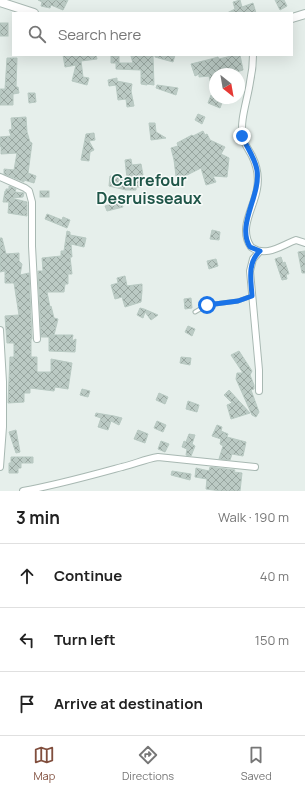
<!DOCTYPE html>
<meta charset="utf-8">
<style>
:root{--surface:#fff;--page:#f6f6f6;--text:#222;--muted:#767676;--line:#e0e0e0;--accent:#804e3d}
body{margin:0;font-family:Manrope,sans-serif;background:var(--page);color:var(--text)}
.compass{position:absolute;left:209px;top:68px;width:36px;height:36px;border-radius:50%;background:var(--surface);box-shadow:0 4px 16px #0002;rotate:149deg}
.stop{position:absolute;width:12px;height:12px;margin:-9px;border:3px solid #1a73e8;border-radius:50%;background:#fff}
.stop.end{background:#1a73e8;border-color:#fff;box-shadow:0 1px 4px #0008}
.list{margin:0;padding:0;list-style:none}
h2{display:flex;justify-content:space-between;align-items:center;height:52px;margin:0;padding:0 16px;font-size:17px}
h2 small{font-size:13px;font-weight:400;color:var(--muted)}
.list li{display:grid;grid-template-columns:26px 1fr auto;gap:12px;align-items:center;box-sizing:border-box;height:64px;padding:0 16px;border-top:1px solid var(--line)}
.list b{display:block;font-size:15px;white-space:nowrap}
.list em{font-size:13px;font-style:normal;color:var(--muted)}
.icon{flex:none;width:22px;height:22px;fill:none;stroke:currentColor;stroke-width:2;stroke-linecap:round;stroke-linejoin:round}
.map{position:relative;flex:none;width:305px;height:491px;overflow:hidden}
.search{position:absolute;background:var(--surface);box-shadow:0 4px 16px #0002;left:12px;right:12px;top:12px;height:44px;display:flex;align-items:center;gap:10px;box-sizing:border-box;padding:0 14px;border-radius:0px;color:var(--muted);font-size:15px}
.sheet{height:244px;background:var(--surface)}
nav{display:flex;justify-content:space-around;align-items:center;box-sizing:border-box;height:56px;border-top:1px solid var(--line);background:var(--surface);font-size:11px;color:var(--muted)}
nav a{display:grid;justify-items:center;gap:2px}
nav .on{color:var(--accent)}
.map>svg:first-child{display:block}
</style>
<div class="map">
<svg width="305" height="491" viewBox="0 0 305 491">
<defs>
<pattern id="building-cross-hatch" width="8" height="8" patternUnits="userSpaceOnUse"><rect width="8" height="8" fill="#bbcac4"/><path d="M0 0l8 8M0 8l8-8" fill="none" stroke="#98a6a0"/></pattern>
</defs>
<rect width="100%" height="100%" fill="#e6efeb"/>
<g fill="url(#building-cross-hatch)" stroke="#b8c9c2">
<path d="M38,0H68L63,10L51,5L50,8L41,6L42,2Z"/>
<path d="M240,0L242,7L253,3L256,13H227L235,9L233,2Z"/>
<path d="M275,0H284L287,6L280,10Z"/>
<rect x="0" y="23" width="8" height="13"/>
<path d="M63,55H96L97,59L81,61L83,77L89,78L87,85L72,81L76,65L65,67Z"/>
<path d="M136,55L153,56L154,85L147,84V85L141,84V70L116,69V63H117H111V56H119V63H133L131,56Z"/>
<path d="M155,55H175L173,62L155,57Z"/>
<path d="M230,55H240L243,70L230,74H227V72H215V88H212L209,76L199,77V74L195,76L191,64L211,59L218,57L219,59L231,56Z"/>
<path d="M7,58H17L16,87H18L19,93L13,94V105H0V89H5Z"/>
<path d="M117,78V81L132,84L131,91L134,106L127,107L126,99L118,100L116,85L109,86L108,80Z"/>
<path d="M157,85L178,88L176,95L156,88Z"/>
<path d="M28,93H35L36,102L29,103Z"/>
<path d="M211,95L215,98L223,100L220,108L208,103Z"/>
<path d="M198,114L205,117L202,124L195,120Z"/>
<path d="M26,117L27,132L30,142L32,143L28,173L36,176L34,183L24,180V182L4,174V169L14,170L17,153L1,154V146L0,147V137L11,136L9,130L12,129L11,118Z"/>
<path d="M149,123H155L156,132L166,138L151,140Z"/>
<path d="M203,131L205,135L207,134L210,140L225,147L221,154L229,158L227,177L213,176L216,182L206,185L201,168L181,178L176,176L174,160L171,148L178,146L177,143L192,135L193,136Z"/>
<path d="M94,133L95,140L89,141L94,150L90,152L89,161L81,160L86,134Z"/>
<path d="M131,159L132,165L141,164L143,175L141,176V187H136V190H126L109,186L110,176L127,178L125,160Z"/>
<path d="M9,186L16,189L15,192L24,193L23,197L11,198L27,202V216L8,213L9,202H3L5,191H6V189H9Z"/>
<rect x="40" y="191" width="9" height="6"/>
<path d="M121,201L123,207L107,211L105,206Z"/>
<path d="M47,214L62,220L63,217L70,220L67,228L45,219Z"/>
<path d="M212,230L220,232L219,240L210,239Z"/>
<path d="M67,231L70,232V235L86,238L84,247L71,244L72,257H70L72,274H68V284H65L64,292H47L50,307L51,306L54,318L58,319L54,335H73L72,341L76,339L75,352L49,351V337H41L38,271H43L42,258L61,256V251H64Z"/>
<path d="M0,238H2L6,254L19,253V261L22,264L20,275L29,273L32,339H31V357H37V372H51V359L72,363L68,389L55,387L54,391L30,388V393H24V402L8,403L10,357H14V343H7L5,316L19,315L14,283H5V271L0,272Z"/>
<path d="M305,251V273H302L298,252Z"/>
<path d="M281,257L283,263L285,262L289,274H286L287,279L282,280L275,259Z"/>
<path d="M216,259L218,266L209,269L207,261Z"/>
<path d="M125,276L127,286L142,284V291L141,302L125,307L122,297L115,299L111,285L118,283L117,278Z"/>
<path d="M191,298L192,308L185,309L184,299Z"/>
<path d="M140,308L144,309L158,315L151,320L145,312L143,318L137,315Z"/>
<path d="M188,326L195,329L192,336L185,332Z"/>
<path d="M239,351L252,371L250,375L254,385V389L251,390L259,412L256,417L252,415L236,379L237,373H243L231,355Z"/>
<path d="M181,357L191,358L190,365L180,363Z"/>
<path d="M82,389L90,391L88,397L80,395Z"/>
<path d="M229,390L250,413L231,419L227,405L232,403L224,395Z"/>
<path d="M159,393L168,397L165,404L156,400Z"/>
<path d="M188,401L199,405L197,412L186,409Z"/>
<path d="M96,413L114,416L122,418L119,425L111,421L108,430L98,427L101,418L95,416Z"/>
<path d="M157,421L166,425L163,432L154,428Z"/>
<path d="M217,425L222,427L221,431L228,434L227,437L246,442L243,456L232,454L230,460L219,459L223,446L220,444L221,439L212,436Z"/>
<path d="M16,430L20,452L16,453L9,432Z"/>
<path d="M138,430L148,434L145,443L134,439Z"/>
<path d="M189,434L195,435L192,444L195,446L191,456L186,455L187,449L182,447L184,441L186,442Z"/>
<path d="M161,441L169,444L165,452L158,449Z"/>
<path d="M11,457H33V463H21V468H18V473H9V463H11Z"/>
<path d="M210,467L235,470L234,472L242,473L240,491H221L206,489L207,479L195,477L196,468L209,471Z"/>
<path d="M172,471L191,474L190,480L171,475Z"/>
</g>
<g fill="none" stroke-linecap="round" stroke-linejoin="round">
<defs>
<path id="service" d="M195,312L207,305L238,301L252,296"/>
<g id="minor">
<path d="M253,55C253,64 252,73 250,82C248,98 239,122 243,137C244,144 249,150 252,156C257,166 259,178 257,189C254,208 238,228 251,247C266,258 282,245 296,240L305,243"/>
<path d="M0,177L25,188L29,191L32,202V246L37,339"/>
<path d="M0,330L3,382V427L0,467"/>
<path d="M259,391V370L250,271L253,259L260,251"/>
<path d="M23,491C57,485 89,476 122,467C135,464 145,459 158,457L255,467"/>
</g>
<g id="tertiary">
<path d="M0,2L34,13"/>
<path d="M292,18L305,14"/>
</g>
</defs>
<use href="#service" stroke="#a8b8b2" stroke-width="5"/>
<use href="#minor" stroke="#a8b8b2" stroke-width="8"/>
<use href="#tertiary" stroke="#a8b8b2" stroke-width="10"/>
<use href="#service" stroke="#fff" stroke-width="3"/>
<use href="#minor" stroke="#fff" stroke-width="6"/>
<use href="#tertiary" stroke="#fff" stroke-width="8"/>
</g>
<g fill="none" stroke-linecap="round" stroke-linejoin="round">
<path stroke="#1a73e8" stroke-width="5" d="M207,305L238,301L252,296C251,280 247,263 260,251L250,247C236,225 261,196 257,170C255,158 247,148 242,136"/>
</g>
<g text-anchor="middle" stroke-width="3" stroke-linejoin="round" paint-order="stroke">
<g font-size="16" font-weight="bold" fill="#1f5548" stroke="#f7fbf9">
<text x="149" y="186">Carrefour<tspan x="149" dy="18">Desruisseaux</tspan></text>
</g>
</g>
</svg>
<svg class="compass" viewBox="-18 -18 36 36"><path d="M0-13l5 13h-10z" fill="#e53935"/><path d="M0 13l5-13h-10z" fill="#767676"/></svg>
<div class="stop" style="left:207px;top:305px"></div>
<div class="stop end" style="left:242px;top:136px"></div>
<div class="search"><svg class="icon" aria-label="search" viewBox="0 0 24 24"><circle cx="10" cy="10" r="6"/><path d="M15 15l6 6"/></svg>Search here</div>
</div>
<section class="sheet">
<h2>3 min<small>Walk · 190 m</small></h2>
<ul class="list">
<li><svg class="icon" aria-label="ahead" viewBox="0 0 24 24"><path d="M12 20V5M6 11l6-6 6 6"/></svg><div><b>Continue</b></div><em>40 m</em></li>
<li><svg class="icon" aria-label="left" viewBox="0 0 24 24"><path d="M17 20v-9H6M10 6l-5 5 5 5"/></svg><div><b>Turn left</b></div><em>150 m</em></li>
<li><svg class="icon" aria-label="arrive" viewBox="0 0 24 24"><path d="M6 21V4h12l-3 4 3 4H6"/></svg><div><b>Arrive at destination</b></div></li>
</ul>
</section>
<nav>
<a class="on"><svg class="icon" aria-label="map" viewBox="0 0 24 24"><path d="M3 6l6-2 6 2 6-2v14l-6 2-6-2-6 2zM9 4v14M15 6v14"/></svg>Map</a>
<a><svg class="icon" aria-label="directions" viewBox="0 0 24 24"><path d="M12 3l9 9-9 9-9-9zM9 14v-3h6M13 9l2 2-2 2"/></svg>Directions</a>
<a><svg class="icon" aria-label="saved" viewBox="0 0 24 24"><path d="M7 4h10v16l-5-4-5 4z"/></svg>Saved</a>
</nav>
